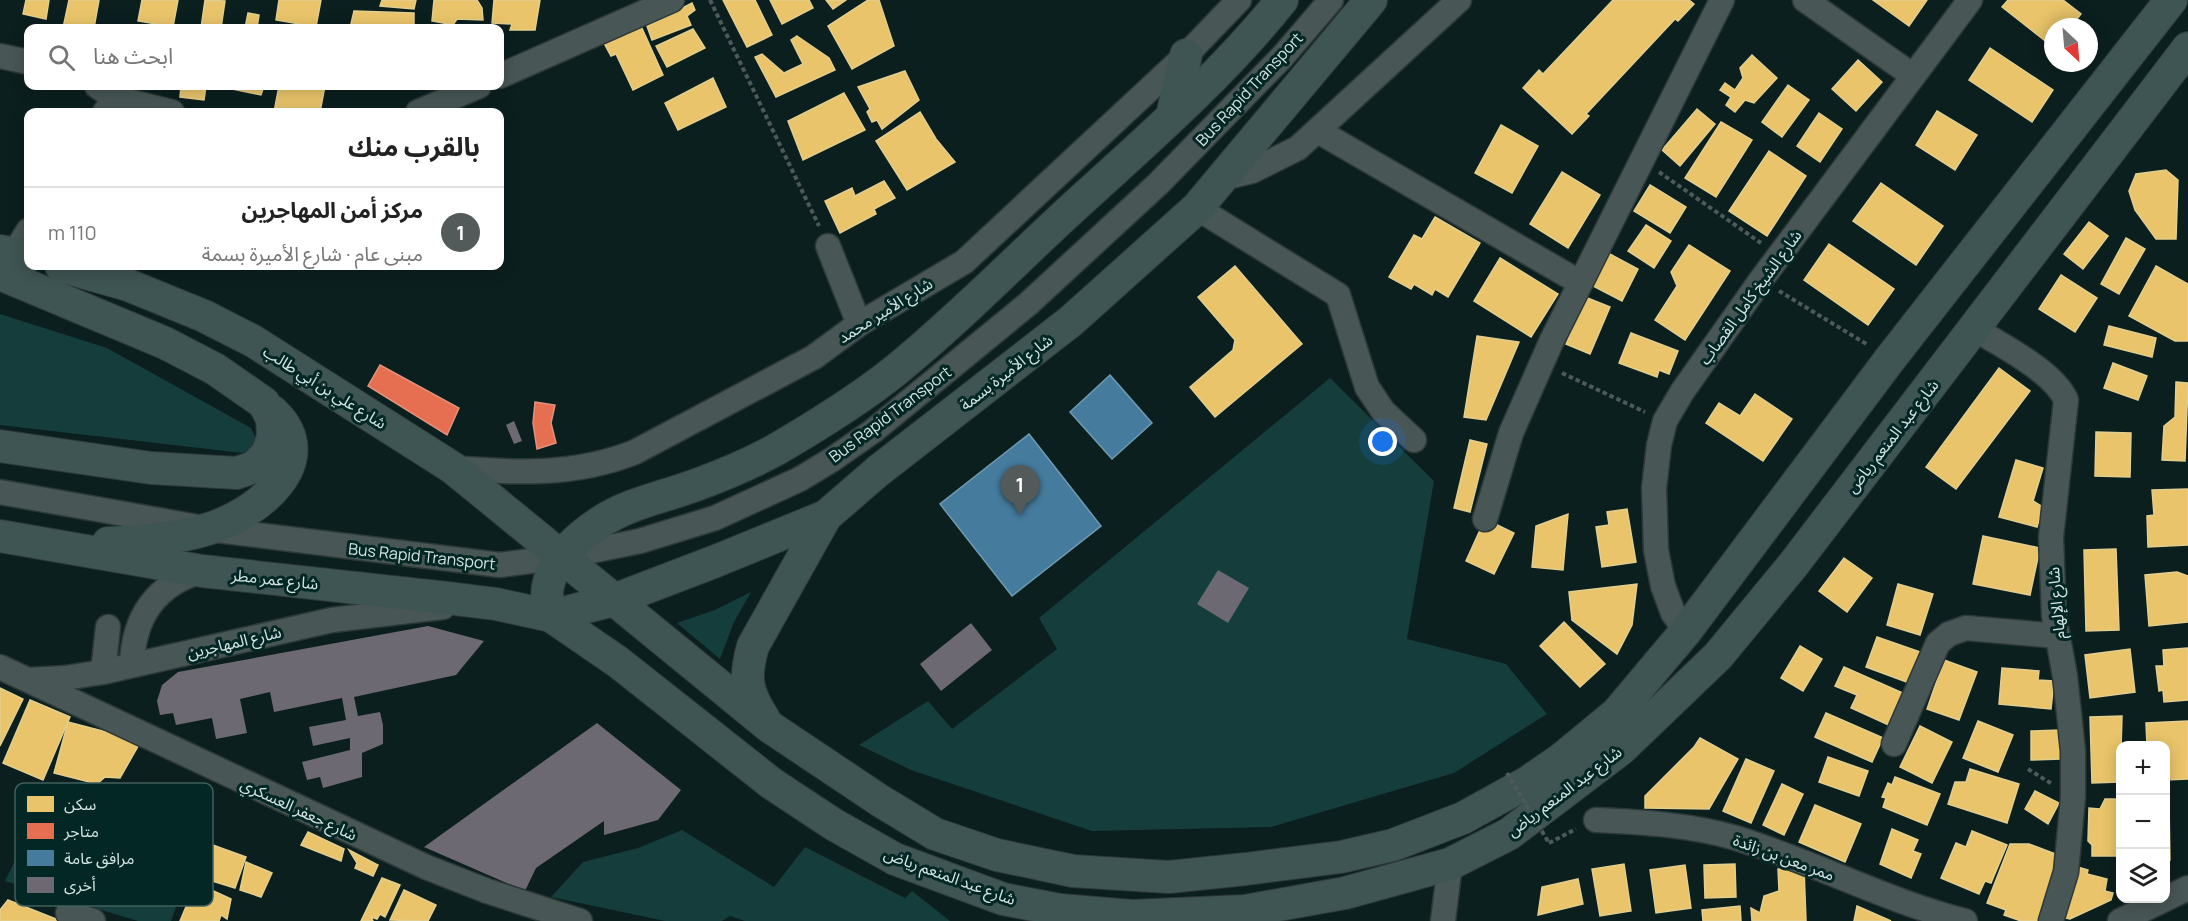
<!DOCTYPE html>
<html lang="ar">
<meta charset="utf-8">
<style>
:root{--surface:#fff;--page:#f2f2f2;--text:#222;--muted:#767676;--line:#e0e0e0;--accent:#525b5a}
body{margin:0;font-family:Manrope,"Noto Sans Arabic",sans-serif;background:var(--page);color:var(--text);direction:rtl}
.controls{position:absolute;right:18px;bottom:18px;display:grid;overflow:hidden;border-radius:12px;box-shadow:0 3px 15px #0003}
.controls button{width:54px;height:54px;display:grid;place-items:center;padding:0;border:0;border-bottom:2px solid var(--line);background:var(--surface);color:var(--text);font:30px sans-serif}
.compass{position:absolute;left:2044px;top:18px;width:54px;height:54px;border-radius:50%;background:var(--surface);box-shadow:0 3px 15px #0003;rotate:154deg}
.you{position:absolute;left:1383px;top:442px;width:21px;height:21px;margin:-15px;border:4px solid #fff;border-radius:50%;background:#1a73e8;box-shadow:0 0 0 9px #1a73e833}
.badge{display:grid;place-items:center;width:39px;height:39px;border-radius:50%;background:var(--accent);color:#fff;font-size:20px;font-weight:700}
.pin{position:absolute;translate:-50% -50px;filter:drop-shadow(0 2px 3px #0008)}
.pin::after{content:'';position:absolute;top:32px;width:21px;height:18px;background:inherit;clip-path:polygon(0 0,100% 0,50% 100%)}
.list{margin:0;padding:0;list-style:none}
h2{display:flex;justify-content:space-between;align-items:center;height:78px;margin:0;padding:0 24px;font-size:26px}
h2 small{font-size:20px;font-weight:400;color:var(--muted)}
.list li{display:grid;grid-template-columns:39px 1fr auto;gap:18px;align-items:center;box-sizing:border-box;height:84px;padding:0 24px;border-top:2px solid var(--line)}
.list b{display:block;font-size:22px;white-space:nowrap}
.list p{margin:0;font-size:20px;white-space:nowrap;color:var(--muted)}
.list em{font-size:20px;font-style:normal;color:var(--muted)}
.icon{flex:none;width:33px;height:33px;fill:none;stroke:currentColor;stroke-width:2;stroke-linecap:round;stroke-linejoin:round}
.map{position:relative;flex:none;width:2188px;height:921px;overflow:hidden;direction:ltr}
.search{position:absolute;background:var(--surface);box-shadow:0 3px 15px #0003;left:24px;top:24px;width:480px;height:66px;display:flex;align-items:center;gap:15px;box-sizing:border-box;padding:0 21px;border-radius:12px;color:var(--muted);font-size:22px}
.panel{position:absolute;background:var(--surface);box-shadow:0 3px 15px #0003;left:24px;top:108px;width:480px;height:162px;border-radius:12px;direction:rtl}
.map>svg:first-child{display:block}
</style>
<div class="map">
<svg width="2188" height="921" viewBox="0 0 2188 921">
<rect width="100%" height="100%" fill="#0b1f1e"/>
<g fill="#143d3b">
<path d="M0,314L107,348L251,428L256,439L253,447L243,453L0,425Z"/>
<path d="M1330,378L1434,481L1407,639L1506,664L1547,714L1454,773L1271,827L1092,831L911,770L859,745L928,701L952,729L1057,649L1039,618Z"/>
<path d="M751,592L734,622L720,659L677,623L715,610Z"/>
<path d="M41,807L194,858L171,921H138L5,881Z"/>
<path d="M682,830L774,887L805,847L905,898L912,891L950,921H745L730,916L722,921H665L551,897L583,862L638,848Z"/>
</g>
<g fill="#e9c46a" stroke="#e2ce8e" stroke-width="1.5">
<path d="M26,0H49L46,19L23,14Z"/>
<path d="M69,0H99L94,28H63Z"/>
<path d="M142,0H178L173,27L138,21Z"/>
<path d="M205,0L225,1L221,28H201Z"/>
<path d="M279,0H321L316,27L276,20Z"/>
<path d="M382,0H416L414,9L380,6Z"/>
<path d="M434,0H477L482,8L483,20L457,19L453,25L432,21Z"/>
<path d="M494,0H540L535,30H510L512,24L492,23Z"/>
<path d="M723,0H755L772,35L747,47Z"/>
<path d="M770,0H809L813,8L782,24Z"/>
<path d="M826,0H846L833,9Z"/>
<path d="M868,0H879L894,46L852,69L828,26Z"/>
<path d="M1613,0H1689L1694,4L1678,21L1675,19L1586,114L1589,116L1572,134L1523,88L1539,70L1543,74Z"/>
<path d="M1873,0H1927L1909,26Z"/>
<path d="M2008,0H2063L2081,14L2071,27H2053V47L2002,7Z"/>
<path d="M692,3L695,10L687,16L691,25L652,40L647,26Z"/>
<path d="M354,11L414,13V28H350Z"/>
<path d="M248,13L259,15L257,28H261H245Z"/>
<path d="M641,26L663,75L633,90L616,54L611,56L604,43Z"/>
<path d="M693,29L705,48L667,67L656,46Z"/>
<path d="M797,36L829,58L835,70L776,97L755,57L762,54L784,73L803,64L791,40Z"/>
<path d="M1990,48L2053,90L2032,122L1969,80Z"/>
<path d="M1752,55L1777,78L1754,103L1745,100L1735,112L1726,105L1731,97L1720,90L1725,83L1735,90L1743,78L1740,68Z"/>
<path d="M1858,60L1882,82L1856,111L1832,89Z"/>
<path d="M905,71L919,100L882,129L877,120L872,122L867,112L870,109L858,87Z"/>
<path d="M713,78L726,107L678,130L665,103Z"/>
<path d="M1788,85L1809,100L1782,137L1762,122Z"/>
<path d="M181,86H206L204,100L180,97Z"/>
<path d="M233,86H264L261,95L232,89Z"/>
<path d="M279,86H325L320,112H274Z"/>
<path d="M844,93L865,130L803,160L788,121Z"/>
<path d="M1697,109L1715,124L1680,166L1662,150Z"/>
<path d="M1937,111L1977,135L1955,170L1916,145Z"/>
<path d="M920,112L936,139L955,162L907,190L876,141Z"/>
<path d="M1819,113L1842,129L1820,162L1797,146Z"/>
<path d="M1721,122L1752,140L1716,197L1685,178Z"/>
<path d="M1501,125L1538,146L1512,193L1475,173Z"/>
<path d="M1769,151L1806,176L1767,236L1729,211Z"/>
<path d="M2166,170L2178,180L2176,239H2156L2135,210L2129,191L2136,174Z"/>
<path d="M1562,172L1600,195L1568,248L1530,224Z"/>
<path d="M884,181L895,198L874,209L876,214L840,233L825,201L852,188L855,196Z"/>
<path d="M1881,183L1943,226L1916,265L1853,221Z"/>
<path d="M1650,185L1686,207L1670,233L1634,211Z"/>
<path d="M1435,217L1480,243L1448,297L1435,289L1432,295L1414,284L1411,289L1389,277L1414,235L1422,239Z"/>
<path d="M2089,222L2108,236L2083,269L2064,254Z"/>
<path d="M1646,225L1671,241L1654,268L1628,251Z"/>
<path d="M2126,238L2145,249L2119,294L2101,284Z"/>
<path d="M1829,244L1894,289L1868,325L1804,280Z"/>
<path d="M1689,245L1730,271L1685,340L1655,320L1677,286L1671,272Z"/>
<path d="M1608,253L1638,269L1622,301L1591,285Z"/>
<path d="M1500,258L1558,294L1531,337L1474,301Z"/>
<path d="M1235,266L1302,344L1215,417L1190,387L1233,350L1235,340L1198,297Z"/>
<path d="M2156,266L2188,284V341H2175L2129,316Z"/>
<path d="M2061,275L2097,298L2075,332L2039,309Z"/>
<path d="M1585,297L1610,307L1590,354L1566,344Z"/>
<path d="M2109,326L2156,338L2152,357L2104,345Z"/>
<path d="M1631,333L1678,351L1669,374L1659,370L1657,377L1619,363Z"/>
<path d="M1477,336L1519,342L1486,420L1464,417Z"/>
<path d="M2113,363L2147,376L2138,400L2104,388Z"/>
<path d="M1999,368L2030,391L1956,489L1926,467Z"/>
<path d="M2176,382L2188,383L2185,461L2162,460L2164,426L2175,417Z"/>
<path d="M1755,394L1792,419L1763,461L1706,423L1719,403L1740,416Z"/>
<path d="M2096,432L2131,433L2130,477L2095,476Z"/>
<path d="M1470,440L1487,444L1470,512L1454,508Z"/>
<path d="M2016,460L2043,468L2033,501L2043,507L2037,527L1999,517Z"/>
<path d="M2188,489V545L2148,547L2147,516L2154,515L2152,490Z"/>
<path d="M1627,509L1636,562L1602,567L1596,527L1609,525L1607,512Z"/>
<path d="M1568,514L1563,570L1532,567L1536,526Z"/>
<path d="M1485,519L1514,533L1494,574L1466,561Z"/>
<path d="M1983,536L2040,548L2030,595L1973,584Z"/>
<path d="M2116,549L2119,630L2086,631L2084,550Z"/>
<path d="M1844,558L1872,578L1847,612L1819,591Z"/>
<path d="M2177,572L2188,576V622L2149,626L2145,575Z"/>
<path d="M1637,584L1632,625L1617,654L1572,620L1569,592Z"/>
<path d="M1898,584L1933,594L1920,635L1887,625Z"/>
<path d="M1564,622L1605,664L1580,687L1540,646Z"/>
<path d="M1877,637L1923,653L1912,684L1866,667Z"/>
<path d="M1800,646L1822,659L1803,691L1781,678Z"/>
<path d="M2188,648V700L2164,702L2163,690L2159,691L2156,666H2164L2163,650Z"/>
<path d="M2130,649L2135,692L2090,698L2085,655Z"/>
<path d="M1944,660L1977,672L1959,720L1927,709Z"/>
<path d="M1844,667L1907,695L1893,727L1851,708L1857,695L1835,686Z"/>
<path d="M2002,668L2039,671L2038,680L2054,681L2051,709L1999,704Z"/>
<path d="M0,688L23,699L0,746Z"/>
<path d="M30,700L70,717L43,780L3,763Z"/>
<path d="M1826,713L1883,738L1872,762L1815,737Z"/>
<path d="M2122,716L2120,782L2092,783L2090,717Z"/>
<path d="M1978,721L2013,735L1998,772L1963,758Z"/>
<path d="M2188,721V779L2166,780V746H2147L2146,723Z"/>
<path d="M68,722L141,741L120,778L105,777L97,784L54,773Z"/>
<path d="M1920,726L1952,742L1932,783L1900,767Z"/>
<path d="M2060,730L2061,759L2031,760V731Z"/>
<path d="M1700,738L1738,759L1709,809L1645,808V796L1694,747Z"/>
<path d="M1828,757L1868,771L1859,796L1819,782Z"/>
<path d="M1746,759L1774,771L1751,823L1723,811Z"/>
<path d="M1970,769L2019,784L2007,823L1948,804L1955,782H1966Z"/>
<path d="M1895,777L1940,794L1927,825L1883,807L1886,798L1882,797L1888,783L1892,785Z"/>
<path d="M1782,784L1803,794L1784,835L1763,825Z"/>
<path d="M2035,791L2059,803L2048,824L2025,809Z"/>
<path d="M2105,799H2119V856H2092V845L2088,841L2089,808L2100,809Z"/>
<path d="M2166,803H2169L2170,860H2166Z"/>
<path d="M1815,805L1861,824L1845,862L1799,842Z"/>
<path d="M1892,829L1918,840L1913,851L1921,854L1911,878L1880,864Z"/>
<path d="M1972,831L2007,845L1991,883L1985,881L1979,894L1941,878L1956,843L1966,847Z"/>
<path d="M308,832L344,849L341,861L301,845Z"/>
<path d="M210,844L246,857L235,888L196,876Z"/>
<path d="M2010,844H2029L2066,858L2042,921H2021L2004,915L2006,910L1987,903Z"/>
<path d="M349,850L378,865L373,876L355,868L357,863Z"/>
<path d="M246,862L272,873L261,897L240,890Z"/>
<path d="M1624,864L1631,911L1600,916L1592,869Z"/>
<path d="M1735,864L1736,897L1705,898L1704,865Z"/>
<path d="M1685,865L1691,908L1656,913L1650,870Z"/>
<path d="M2074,866L2088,870L2087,874L2107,879L2105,891L2113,893L2111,900L2070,919L2061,917Z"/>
<path d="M1804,868L1806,921H1752L1751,908L1760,913L1764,896L1779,891L1778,869Z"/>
<path d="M382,878L400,885L385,917L380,914L377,919L371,917L373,921H361Z"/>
<path d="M1578,879L1583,904L1538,915L1542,887Z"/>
<path d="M196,883L231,899L227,919L221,915L219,921H180Z"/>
<path d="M404,890L436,905L428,921L390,920Z"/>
<path d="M8,900L61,921H0V910Z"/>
<path d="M1740,906L1741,921H1703L1702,910Z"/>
<path d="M1857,906L1891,921H1854Z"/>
</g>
<g fill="#e76f51" stroke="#e1927d" stroke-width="1.5">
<path d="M380,365L459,408L447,435L368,386Z"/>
<path d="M535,402L555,405L551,423L556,443L537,449L533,423Z"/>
</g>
<g fill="#457b9d" stroke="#709bb2" stroke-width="1.5">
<path d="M1110,375L1152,423L1112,459L1070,412Z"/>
<path d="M1029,434L1101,526L1012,596L940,504Z"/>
</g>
<g fill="#6c6972">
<path d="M514,421L522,441L514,444L506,425Z"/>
<path d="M1218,570L1249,588L1228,623L1197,604Z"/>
<path d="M971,623L992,650L941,691L920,664Z"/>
<path d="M428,626L484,641L456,675L354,697L358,716L380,712L383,725V744L362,753V777L323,788L320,777L307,780L302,762L350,750V738L313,746L309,727L346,720L342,698L274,712L270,692L240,699L247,733L216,739L212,718L176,725L173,713L160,715L157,701L162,685L178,672Z"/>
<path d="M597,723L681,790L658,820L604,835V821L536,868L525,891L424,847Z"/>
</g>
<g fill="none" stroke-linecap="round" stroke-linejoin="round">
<defs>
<g id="minor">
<path d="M1805,0L1912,75"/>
<path d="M0,56L28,62"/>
<path d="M500,76L672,0"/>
<path d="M97,86L115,98"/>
<path d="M105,112L115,98L172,112"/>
<path d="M418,112L479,86"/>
<path d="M1318,131L1579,282"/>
<path d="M1223,178L1252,171L1298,148L1459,0"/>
<path d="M1197,208L1338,295L1367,387L1383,411L1414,440"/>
<path d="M828,246L859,324"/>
<path d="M10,269L15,252L28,231"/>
<path d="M1975,329C2002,346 2053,371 2066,400L2051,537L2054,616L2065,676L2073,751V797L2066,872L2051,921"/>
<path d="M453,468C516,473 575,476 635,452L814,357L859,324L964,262L1186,55L1239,0"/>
<path d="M0,492L209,529L500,565L562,557L640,541L715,518L800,479L833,459L873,431L1028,304L1158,184L1283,56L1331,0"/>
<path d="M1485,519L1511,433L1552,340L1722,0"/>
<path d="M1686,631L1673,613L1663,586L1656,550L1654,488L1659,445L1665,421L1682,392L1761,280L1970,0"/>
<path d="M132,665C133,618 156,584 202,571"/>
<path d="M0,667L426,867L487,891L580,921"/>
<path d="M103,672L108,627"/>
<path d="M29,680L65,678L103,672L332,620L443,607"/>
<path d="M1894,744L1938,643L1949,634L1966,628L2058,636"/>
<path d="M1596,820C1643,822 1691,825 1736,838C1814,862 1886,901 1965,921"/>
<path d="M68,913L93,921"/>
<path d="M1443,921L1450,864"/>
<path d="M2120,921L2188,888"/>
</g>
<g id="major">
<path d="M1282,0C1219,79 1139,147 1064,216C1009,267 955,322 896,370C859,400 818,425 777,449C752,463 723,475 696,485C674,493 651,499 630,507C590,522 531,568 551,616L618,662L771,783L833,824L895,859L1003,899L1060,910L1132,916L1245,911L1345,893L1450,864L1509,834L1621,749L1718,656L1793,565L2188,48"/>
<path d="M1172,116L1186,55"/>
<path d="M0,251L28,256"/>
<path d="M61,266L128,285L204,316L253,341L453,468L770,727L879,800L935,834L997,855L1073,871L1169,877L1246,869L1341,857L1393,845L1463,818L1528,782L1560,760L1617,713L1686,631L1890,359L2171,0"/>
<path d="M0,274L165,343L215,369L264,403L272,419L273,437L267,454L254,467L237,473L151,468L0,446"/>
<path d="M0,536L202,571L447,598L496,604L551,616L614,600L716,561L826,516L878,471L1071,321L1197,208L1371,0"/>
<path d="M108,543C141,541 176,539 208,529C256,515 325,461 273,412"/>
<path d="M764,719C746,691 744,678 753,646L826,516"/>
</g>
</defs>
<use href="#minor" stroke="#2d3938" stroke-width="27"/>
<use href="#major" stroke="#2d3938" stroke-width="34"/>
<g stroke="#4d5a59" stroke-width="4" stroke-dasharray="4.5 3" stroke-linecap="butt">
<path d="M710,0L819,226"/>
<path d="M1659,172L1761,243"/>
<path d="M1779,291L1868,345"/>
<path d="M1562,373L1645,412"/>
<path d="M2028,769L2052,784"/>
<path d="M1549,843L1576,829"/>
</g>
<use href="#minor" stroke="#485655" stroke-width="24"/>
<use href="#major" stroke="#3f5553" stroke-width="32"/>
<path stroke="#4d5a59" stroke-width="4" stroke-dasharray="4.5 3" stroke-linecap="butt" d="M1507,773L1549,843"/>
</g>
<g text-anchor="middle" stroke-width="6" stroke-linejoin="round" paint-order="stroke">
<g font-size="16" fill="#d3e5e3" stroke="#032725">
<text transform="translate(1249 89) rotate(-47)" y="6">Bus Rapid Transport</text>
<text transform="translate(1750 297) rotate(-54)" y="6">شارع الشيخ كامل القصاب</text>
<text transform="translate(885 310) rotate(-32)" y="6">شارع الأمير محمد</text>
<text transform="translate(1006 372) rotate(-38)" y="6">شارع الأميرة بسمة</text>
<text transform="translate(325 387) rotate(32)" y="6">شارع علي بن أبي طالب</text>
<text transform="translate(890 414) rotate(-37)" y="6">Bus Rapid Transport</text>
<text transform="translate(1892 436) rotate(-52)" y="6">شارع عبد المنعم رياض</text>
<text transform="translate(422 556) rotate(6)" y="6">Bus Rapid Transport</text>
<text transform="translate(275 579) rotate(6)" y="6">شارع عمر مطر</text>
<text transform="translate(2056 603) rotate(-95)" y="6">شارع الإلهام</text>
<text transform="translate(234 642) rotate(-13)" y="6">شارع المهاجرين</text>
<text transform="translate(1564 791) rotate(-37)" y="6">شارع عبد المنعم رياض</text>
<text transform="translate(299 809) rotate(25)" y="6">شارع جعفر العسكري</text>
<text transform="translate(1784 857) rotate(20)" y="6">ممر معن بن زائدة</text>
<text transform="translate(950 876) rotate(20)" y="6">شارع عبد المنعم رياض</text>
</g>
</g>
<rect x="15" y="783" width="198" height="123" rx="9" fill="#032725" stroke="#41605e" stroke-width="1.5"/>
<rect x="27" y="796" width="27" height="16" fill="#e9c46a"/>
<rect x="27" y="823" width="27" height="16" fill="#e76f51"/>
<rect x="27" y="850" width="27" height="16" fill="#457b9d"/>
<rect x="27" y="877" width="27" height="16" fill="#6c6972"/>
<g font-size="16" fill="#d3e5e3">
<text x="64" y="810">سكن</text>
<text x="64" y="837">متاجر</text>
<text x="64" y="864">مرافق عامة</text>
<text x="64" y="891">أخرى</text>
</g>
</svg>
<div class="controls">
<button>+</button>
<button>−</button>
<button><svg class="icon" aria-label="layers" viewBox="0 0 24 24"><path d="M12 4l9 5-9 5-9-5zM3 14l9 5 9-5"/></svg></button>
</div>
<svg class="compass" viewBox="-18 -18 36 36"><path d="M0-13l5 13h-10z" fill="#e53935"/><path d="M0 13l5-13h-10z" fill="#767676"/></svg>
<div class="you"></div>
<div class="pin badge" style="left:1020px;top:515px">1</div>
<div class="search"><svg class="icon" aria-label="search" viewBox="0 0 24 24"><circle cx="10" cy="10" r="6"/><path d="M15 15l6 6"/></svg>ابحث هنا</div>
<section class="panel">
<h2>بالقرب منك<small></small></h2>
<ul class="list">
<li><span class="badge">1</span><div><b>مركز أمن المهاجرين</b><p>مبنى عام · شارع الأميرة بسمة</p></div><em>110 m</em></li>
</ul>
</section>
</div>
